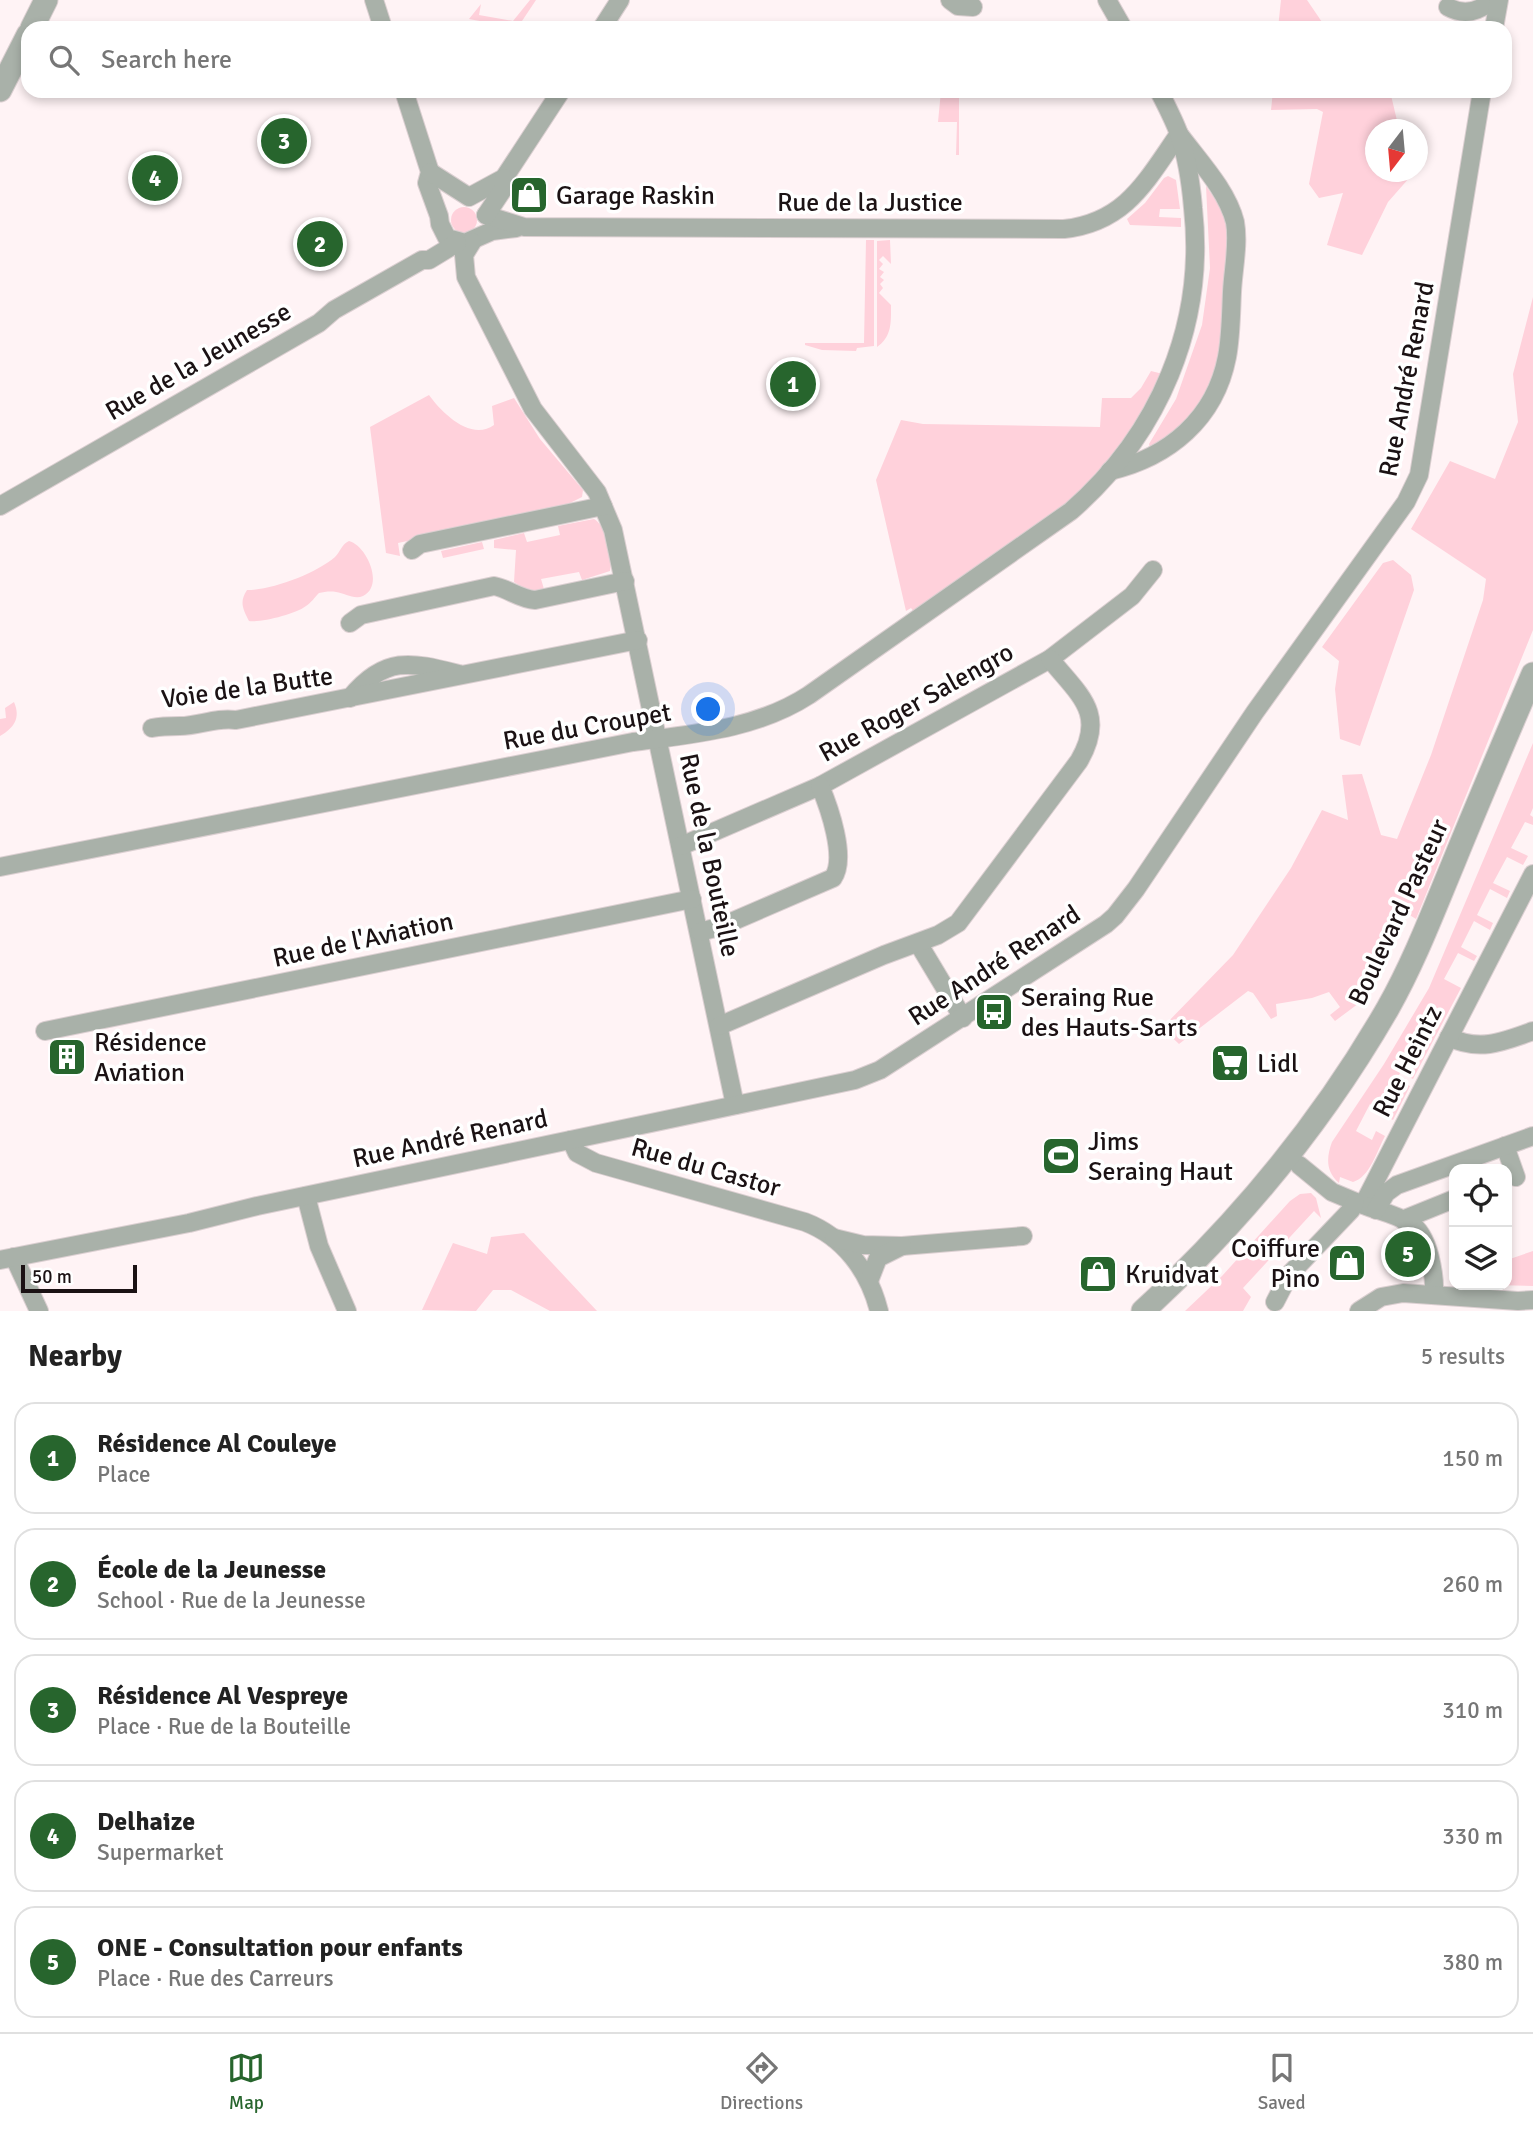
<!DOCTYPE html>
<meta charset="utf-8">
<style>
:root{--surface:#fff;--page:#f2f2f2;--text:#222;--muted:#767676;--line:#e0e0e0;--accent:#27652d}
body{margin:0;font-family:Signika,sans-serif;background:var(--page);color:var(--text)}
.controls{position:absolute;right:21px;bottom:21px;display:grid;overflow:hidden;border-radius:14px;box-shadow:0 4px 10px #0003}
.controls button{width:63px;height:63px;display:grid;place-items:center;padding:0;border:0;border-bottom:2px solid var(--line);background:var(--surface);color:var(--text);font:35px sans-serif}
.compass{position:absolute;left:1365px;top:119px;width:63px;height:63px;border-radius:50%;background:var(--surface);box-shadow:0 4px 10px #0003;rotate:196deg}
.scale{position:absolute;left:21px;bottom:18px;width:116px;box-sizing:border-box;padding-left:7px;border:4px solid #1b1214;border-top:0;font-size:19px;line-height:24px;white-space:nowrap;color:#1b1214;-webkit-text-stroke:5px #fff;paint-order:stroke}
.you{position:absolute;left:709px;top:710px;width:24px;height:24px;margin:-18px;border:5px solid #fff;border-radius:50%;background:#1a73e8;box-shadow:0 0 0 10px #1a73e833}
.badge{display:grid;place-items:center;width:46px;height:46px;border-radius:50%;background:var(--accent);color:#fff;font-size:23px;font-weight:700}
.pin{position:absolute;translate:-50% -50%;border:4px solid #fff;box-shadow:0 2px 7px #0006}
.list{margin:0;padding:0;list-style:none}
h2{display:flex;justify-content:space-between;align-items:center;height:91px;margin:0;padding:0 28px;font-size:30px}
h2 small{font-size:23px;font-weight:400;color:var(--muted)}
.list li{display:grid;grid-template-columns:46px 1fr auto;gap:21px;align-items:center;box-sizing:border-box;height:112px;margin:0 14px 14px;padding:0 14px;border:2px solid var(--line);border-radius:21px}
.list b{display:block;font-size:26px;white-space:nowrap}
.list p{margin:0;font-size:23px;white-space:nowrap;color:var(--muted)}
.list em{font-size:23px;font-style:normal;color:var(--muted)}
.icon{flex:none;width:38px;height:38px;fill:none;stroke:currentColor;stroke-width:2;stroke-linecap:round;stroke-linejoin:round}
.map{position:relative;flex:none;width:1533px;height:1311px;overflow:hidden}
.search{position:absolute;background:var(--surface);box-shadow:0 4px 10px #0003;left:21px;right:21px;top:21px;height:77px;display:flex;align-items:center;gap:18px;box-sizing:border-box;padding:0 24px;border-radius:21px;color:var(--muted);font-size:26px}
.sheet{height:721px;background:var(--surface)}
nav{display:flex;justify-content:space-around;align-items:center;box-sizing:border-box;height:98px;border-top:2px solid var(--line);background:var(--surface);font-size:19px;color:var(--muted)}
nav a{display:grid;justify-items:center;gap:4px}
nav .on{color:var(--accent)}
.map>svg:first-child{display:block}
</style>
<div class="map">
<svg width="1533" height="1311" viewBox="0 0 1533 1311">
<rect width="100%" height="100%" fill="#fff3f5"/>
<g fill="#ffd1db">
<path d="M530,0H536L522,21L512,27L469,19L481,4L479,15L513,21Z"/>
<path d="M1281,0H1307L1326,28H1278Z"/>
<path d="M941,91H959V155H956L957,122H938Z"/>
<path d="M1273,91H1390L1399,129L1376,130V172H1409L1410,177L1388,202L1362,255L1327,245L1343,193L1319,198L1309,184L1323,112L1317,109L1271,110Z"/>
<path d="M1168,176L1176,180L1180,209H1160L1159,217L1181,218V227L1130,225L1127,219L1145,203L1164,178Z"/>
<path d="M1206,186L1225,214L1228,229C1225,279 1229,364 1199,405C1186,423 1169,435 1150,448L1149,444L1176,399L1202,325L1210,268Z"/>
<circle cx="464" cy="220" r="13"/>
<path d="M866,240H874V346L857,348L856,351L822,350L805,345V343H864Z"/>
<path d="M890,240L891,264L883,256L879,260L883,264L879,269L884,272L880,277L884,280L880,284L883,288L879,293L891,305C891,323 892,336 877,347V241Z"/>
<path d="M1533,297V630L1416,919L1395,906L1377,954L1370,995L1335,1021L1330,1015L1340,1007L1329,992L1312,998L1276,1004L1277,1016L1271,1019L1253,993L1248,991L1179,1044L1162,1028L1233,955L1291,868L1322,810L1348,820L1342,775L1362,774L1381,835L1397,839L1431,755L1483,600L1486,579L1411,529L1450,461L1495,479L1518,422L1513,374Z"/>
<path d="M1151,371L1163,374C1137,424 1111,462 1070,501L914,612L911,608L906,611L876,480L901,420L923,424L1100,427L1102,398H1131L1141,388Z"/>
<path d="M429,395C441,412 471,442 494,425L492,406L514,398L540,439L583,490L582,497L570,503L571,506L398,543L400,556L386,553L370,427Z"/>
<path d="M594,519C607,526 613,558 610,571L582,580L579,572L541,579L544,589L529,591L514,582L516,550L494,548V540L524,533L527,542L560,535L558,526Z"/>
<path d="M349,541C366,545 385,585 363,596C354,600 345,593 336,592C330,591 324,592 319,593C315,597 311,603 306,606C296,614 260,623 249,621C243,609 239,602 247,590C272,590 315,574 335,557C341,551 341,545 349,541Z"/>
<path d="M482,542L484,549L443,558L441,551Z"/>
<path d="M1393,560L1411,575L1414,590L1360,746L1340,739L1335,689L1339,661L1322,647L1383,563Z"/>
<path d="M14,702C21,718 14,728 0,736V719L6,718L5,708Z"/>
<path d="M1533,743V808L1530,815L1533,817V825L1525,822L1511,848L1528,856L1523,865L1507,857L1493,883L1510,891L1507,898L1490,889L1477,915L1493,923L1490,930L1474,921L1461,947L1477,956L1474,961L1458,953L1444,979L1461,988L1413,1079L1409,1077L1439,1016L1431,1012L1397,1079L1410,1086L1393,1120L1385,1116L1386,1112L1370,1104L1356,1131L1372,1140L1376,1131L1385,1136C1377,1151 1370,1177 1353,1182L1340,1177L1339,1183C1326,1172 1326,1158 1332,1142L1384,1064L1429,988Z"/>
<path d="M1311,1193L1316,1198L1321,1218L1314,1211L1243,1288L1251,1297L1243,1311H1185L1222,1276L1290,1201L1300,1194Z"/>
<path d="M524,1233L597,1311H550L511,1290H493L476,1311L422,1310L453,1243L487,1254L491,1237Z"/>
<path d="M1533,1251V1286L1491,1285H1507V1260Z"/>
</g>
<g fill="none" stroke-linecap="round" stroke-linejoin="round">
<defs>
<g id="minor">
<path d="M374,0L383,28"/>
<path d="M950,0L958,6L973,7"/>
<path d="M1107,0L1123,28"/>
<path d="M1448,7C1464,16 1479,12 1492,0"/>
<path d="M602,28L620,0"/>
<path d="M1494,28L1499,0"/>
<path d="M404,91L430,172L427,183L439,216L440,224L447,238L465,243L492,231L516,228"/>
<path d="M430,172L469,197L504,178L561,91"/>
<path d="M486,215L524,227L1064,229C1126,222 1146,181 1179,134C1199,161 1227,190 1235,222C1239,244 1233,270 1232,292C1231,313 1231,336 1227,357C1215,419 1169,457 1110,471"/>
<path d="M486,215L504,188V178"/>
<path d="M472,242L464,255L466,277L533,409L597,492L613,530L735,1105"/>
<path d="M0,506L319,323L334,310L422,260H429L457,243"/>
<path d="M412,550L420,544L603,506"/>
<path d="M350,623L361,615L494,586C509,589 520,599 535,600L625,581"/>
<path d="M350,698C385,655 411,662 459,674"/>
<path d="M152,728C162,726 169,726 180,726C199,726 216,717 236,720L638,640"/>
<path d="M681,846L820,786L1050,659L1132,596L1153,570"/>
<path d="M0,867L633,742C693,734 757,729 809,695L1071,511C1159,434 1206,325 1193,208C1191,184 1187,157 1179,134C1174,120 1166,105 1159,91"/>
<path d="M700,932L722,926L833,878C847,858 829,807 820,786"/>
<path d="M918,943L963,1018"/>
<path d="M719,1026L884,955L938,935L958,923L1079,761C1107,713 1079,695 1050,659"/>
<path d="M45,1031L692,899"/>
<path d="M1449,1037C1479,1052 1503,1042 1533,1031"/>
<path d="M571,1140L577,1153L596,1163L805,1222C844,1237 869,1271 879,1311"/>
<path d="M1505,1146L1516,1177"/>
<path d="M1299,1165L1332,1192L1363,1205L1533,874"/>
<path d="M306,1196L319,1246L347,1311"/>
<path d="M1366,1206C1380,1211 1398,1215 1411,1224C1429,1235 1435,1276 1434,1295"/>
<path d="M1376,1210L1386,1193L1397,1185L1533,1136"/>
<path d="M1404,1221L1407,1218L1454,1199"/>
<path d="M834,1238L863,1245L902,1246L1023,1236"/>
<path d="M14,1257L39,1311"/>
<path d="M0,1260L189,1223L257,1206L855,1080L880,1070L1106,924L1115,916L1136,889L1255,712L1406,502L1419,475L1482,91"/>
<path d="M869,1281L878,1258L902,1246"/>
<path d="M1275,1302L1289,1275L1351,1210L1355,1202"/>
<path d="M1359,1311L1381,1297L1403,1293L1518,1301L1533,1300"/>
</g>
<g id="tertiary">
<path d="M32,28L46,0"/>
<path d="M0,90L28,35"/>
<path d="M1143,1311C1239,1223 1323,1121 1388,1008C1414,962 1433,912 1453,864C1479,800 1506,737 1533,674"/>
</g>
</defs>
<use href="#minor" stroke="#dbcfd1" stroke-width="20"/>
<use href="#tertiary" stroke="#dbcfd1" stroke-width="25"/>
<use href="#minor" stroke="#a9b1a9" stroke-width="18"/>
<use href="#tertiary" stroke="#a9b1a9" stroke-width="23"/>
</g>
<defs>
<symbol id="shop-square" viewBox="-11 -11 22 22"><rect x="-9" y="-9" width="18" height="18" rx="4" fill="#27652d" stroke="#fff"/><path d="M-5-2.5h2.3a2.7 3.5 0 0 1 5.4 0H5L5.5 6h-11ZM-1.5-2.5h3a1.5 2.3 0 0 0-3 0Z" fill="#fff"/></symbol>
<symbol id="bus-square" viewBox="-11 -11 22 22"><rect x="-9" y="-9" width="18" height="18" rx="4" fill="#27652d" stroke="#fff"/><path d="M-5-6H5V4H4V6H2V4H-2V6H-4V4H-5ZM-3.5-4V0h7V-4ZM-3.5 1.2v1.5H-2V1.2ZM2 1.2v1.5H3.5V1.2Z" fill="#fff"/></symbol>
<symbol id="building-square" viewBox="-11 -11 22 22"><rect x="-9" y="-9" width="18" height="18" rx="4" fill="#27652d" stroke="#fff"/><path d="M-4-6H4V6H1V3H-1V6H-4ZM-2.5-4.3h1.7v1.8h-1.7ZM.8-4.3h1.7v1.8H.8ZM-2.5-1h1.7V.8h-1.7ZM.8-1h1.7V.8H.8Z" fill="#fff"/></symbol>
<symbol id="supermarket-square" viewBox="-11 -11 22 22"><rect x="-9" y="-9" width="18" height="18" rx="4" fill="#27652d" stroke="#fff"/><path d="M-6-5.5h2.5l.6 2H6L4.5 2H-2.5L-4.4-4H-6ZM-1.5 3.2a1.3 1.3 0 1 0 .1 0ZM3 3.2a1.3 1.3 0 1 0 .1 0Z" fill="#fff"/></symbol>
<symbol id="stadium-square" viewBox="-11 -11 22 22"><rect x="-9" y="-9" width="18" height="18" rx="4" fill="#27652d" stroke="#fff"/><path d="M0-5a6.5 5 0 1 0 0 10a6.5 5 0 1 0 0-10ZM-3.5-1.8h7v3.6h-7Z" fill="#fff"/></symbol>
</defs>
<g fill-rule="evenodd">
<use href="#shop-square" x="507" y="173" width="44" height="44"/>
<use href="#bus-square" x="972" y="990" width="44" height="44"/>
<use href="#building-square" x="45" y="1035" width="44" height="44"/>
<use href="#supermarket-square" x="1208" y="1041" width="44" height="44"/>
<use href="#stadium-square" x="1039" y="1134" width="44" height="44"/>
<use href="#shop-square" x="1325" y="1241" width="44" height="44"/>
<use href="#shop-square" x="1076" y="1252" width="44" height="44"/>
</g>
<g text-anchor="middle" stroke-width="7" stroke-linejoin="round" paint-order="stroke">
<g font-size="26" fill="#1b1214" stroke="#fff" text-anchor="start">
<text x="556" y="204">Garage Raskin</text>
<text x="1021" y="1006">Seraing Rue<tspan x="1021" dy="30">des Hauts-Sarts</tspan></text>
<text x="94" y="1051">Résidence<tspan x="94" dy="30">Aviation</tspan></text>
<text x="1257" y="1072">Lidl</text>
<text x="1088" y="1150">Jims<tspan x="1088" dy="30">Seraing Haut</tspan></text>
<text x="1320" y="1257" text-anchor="end">Coiffure<tspan x="1320" dy="30">Pino</tspan></text>
<text x="1125" y="1283">Kruidvat</text>
</g>
<g font-size="26" fill="#1b1214" stroke="#fff">
<text x="870" y="211">Rue de la Justice</text>
<text transform="translate(198 361) rotate(-30)" y="9">Rue de la Jeunesse</text>
<text transform="translate(1406 379) rotate(-79)" y="9">Rue André Renard</text>
<text transform="translate(247 687) rotate(-8)" y="9">Voie de la Butte</text>
<text transform="translate(916 702) rotate(-29)" y="9">Rue Roger Salengro</text>
<text transform="translate(587 726) rotate(-10)" y="9">Rue du Croupet</text>
<text transform="translate(710 855) rotate(78)" y="9">Rue de la Bouteille</text>
<text transform="translate(1398 912) rotate(-65)" y="9">Boulevard Pasteur</text>
<text transform="translate(363 939) rotate(-12)" y="9">Rue de l'Aviation</text>
<text transform="translate(994 965) rotate(-33)" y="9">Rue André Renard</text>
<text transform="translate(1407 1061) rotate(-63)" y="9">Rue Heintz</text>
<text transform="translate(450 1138) rotate(-12)" y="9">Rue André Renard</text>
<text transform="translate(706 1167) rotate(16)" y="9">Rue du Castor</text>
</g>
</g>
</svg>
<div class="controls">
<button><svg class="icon" aria-label="locate" viewBox="0 0 24 24"><circle cx="12" cy="12" r="6"/><path d="M12 2v4M12 18v4M2 12h4M18 12h4"/></svg></button>
<button><svg class="icon" aria-label="layers" viewBox="0 0 24 24"><path d="M12 4l9 5-9 5-9-5zM3 14l9 5 9-5"/></svg></button>
</div>
<svg class="compass" viewBox="-18 -18 36 36"><path d="M0-13l5 13h-10z" fill="#e53935"/><path d="M0 13l5-13h-10z" fill="#767676"/></svg>
<div class="scale">50 m</div>
<div class="you"></div>
<div class="pin badge" style="left:793px;top:384px">1</div>
<div class="pin badge" style="left:320px;top:244px">2</div>
<div class="pin badge" style="left:284px;top:141px">3</div>
<div class="pin badge" style="left:155px;top:178px">4</div>
<div class="pin badge" style="left:1408px;top:1254px">5</div>
<div class="search"><svg class="icon" aria-label="search" viewBox="0 0 24 24"><circle cx="10" cy="10" r="6"/><path d="M15 15l6 6"/></svg>Search here</div>
</div>
<section class="sheet">
<h2>Nearby<small>5 results</small></h2>
<ul class="list">
<li><span class="badge">1</span><div><b>Résidence Al Couleye</b><p>Place</p></div><em>150 m</em></li>
<li><span class="badge">2</span><div><b>École de la Jeunesse</b><p>School · Rue de la Jeunesse</p></div><em>260 m</em></li>
<li><span class="badge">3</span><div><b>Résidence Al Vespreye</b><p>Place · Rue de la Bouteille</p></div><em>310 m</em></li>
<li><span class="badge">4</span><div><b>Delhaize</b><p>Supermarket</p></div><em>330 m</em></li>
<li><span class="badge">5</span><div><b>ONE - Consultation pour enfants</b><p>Place · Rue des Carreurs</p></div><em>380 m</em></li>
</ul>
</section>
<nav>
<a class="on"><svg class="icon" aria-label="map" viewBox="0 0 24 24"><path d="M3 6l6-2 6 2 6-2v14l-6 2-6-2-6 2zM9 4v14M15 6v14"/></svg>Map</a>
<a><svg class="icon" aria-label="directions" viewBox="0 0 24 24"><path d="M12 3l9 9-9 9-9-9zM9 14v-3h6M13 9l2 2-2 2"/></svg>Directions</a>
<a><svg class="icon" aria-label="saved" viewBox="0 0 24 24"><path d="M7 4h10v16l-5-4-5 4z"/></svg>Saved</a>
</nav>
